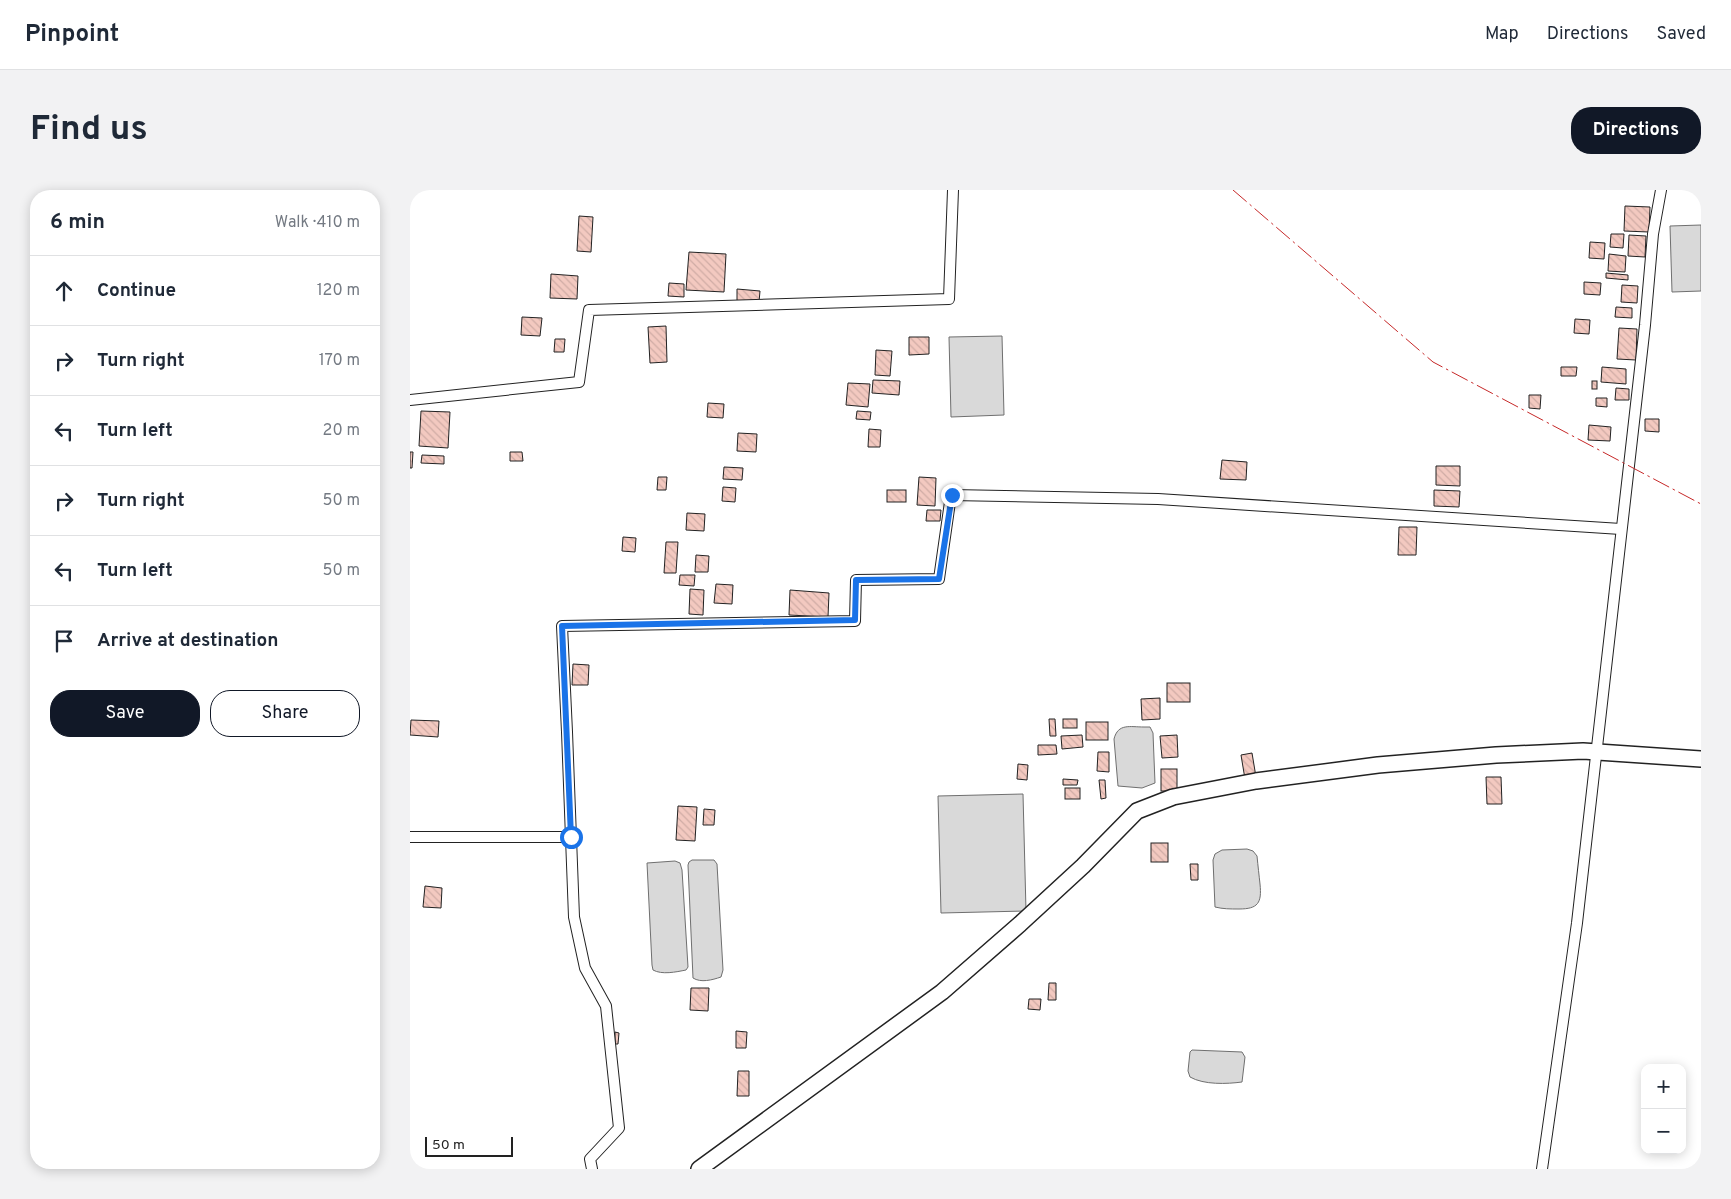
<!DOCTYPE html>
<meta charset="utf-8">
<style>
:root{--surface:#fff;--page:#f2f2f3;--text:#1f2937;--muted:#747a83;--line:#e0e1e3;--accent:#111827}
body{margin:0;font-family:Overpass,sans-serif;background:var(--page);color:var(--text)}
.controls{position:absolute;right:15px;bottom:15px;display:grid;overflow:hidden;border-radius:10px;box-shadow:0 2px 12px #0003}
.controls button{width:45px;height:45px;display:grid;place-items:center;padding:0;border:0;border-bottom:1px solid var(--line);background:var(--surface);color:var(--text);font:25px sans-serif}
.scale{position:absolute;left:15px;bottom:12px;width:88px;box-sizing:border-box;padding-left:5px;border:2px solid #222;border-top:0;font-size:14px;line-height:18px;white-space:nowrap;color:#222;-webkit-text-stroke:4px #fff;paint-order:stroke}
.stop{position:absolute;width:15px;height:15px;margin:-11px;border:4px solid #1a73e8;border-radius:50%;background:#fff}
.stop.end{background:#1a73e8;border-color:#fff;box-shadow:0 1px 5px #0008}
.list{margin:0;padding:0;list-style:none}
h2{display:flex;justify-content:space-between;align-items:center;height:65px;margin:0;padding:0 20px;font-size:21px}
h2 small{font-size:16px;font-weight:400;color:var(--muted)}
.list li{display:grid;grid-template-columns:32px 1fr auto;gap:15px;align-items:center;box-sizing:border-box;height:70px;padding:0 20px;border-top:1px solid var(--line)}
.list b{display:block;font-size:19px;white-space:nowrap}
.list em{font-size:16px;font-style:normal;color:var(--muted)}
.actions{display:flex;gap:10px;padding:15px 20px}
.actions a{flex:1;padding:11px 0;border:1px solid var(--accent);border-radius:20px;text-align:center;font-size:18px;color:var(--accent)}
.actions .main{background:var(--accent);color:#fff}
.icon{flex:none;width:28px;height:28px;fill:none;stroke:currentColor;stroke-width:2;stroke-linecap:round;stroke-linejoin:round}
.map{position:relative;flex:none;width:1291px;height:979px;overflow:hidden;border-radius:20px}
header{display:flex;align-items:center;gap:30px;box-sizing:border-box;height:70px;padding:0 25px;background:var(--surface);border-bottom:1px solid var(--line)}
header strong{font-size:24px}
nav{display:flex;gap:28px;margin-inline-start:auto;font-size:18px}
.intro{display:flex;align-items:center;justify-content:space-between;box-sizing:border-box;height:120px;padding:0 30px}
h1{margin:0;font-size:35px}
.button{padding:12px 22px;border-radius:20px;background:var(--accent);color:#fff;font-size:18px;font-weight:700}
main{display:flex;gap:30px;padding:0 30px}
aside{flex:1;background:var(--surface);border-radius:20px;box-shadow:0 2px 12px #0003}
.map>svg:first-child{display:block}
</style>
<header>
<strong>Pinpoint</strong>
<nav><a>Map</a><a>Directions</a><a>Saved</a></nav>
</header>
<div class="intro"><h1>Find us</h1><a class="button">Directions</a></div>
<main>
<aside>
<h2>6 min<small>Walk · 410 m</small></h2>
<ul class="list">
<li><svg class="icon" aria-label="ahead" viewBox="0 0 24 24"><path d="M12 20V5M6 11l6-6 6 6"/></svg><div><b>Continue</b></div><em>120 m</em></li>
<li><svg class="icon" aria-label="right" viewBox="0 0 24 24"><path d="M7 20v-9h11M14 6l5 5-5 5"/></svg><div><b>Turn right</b></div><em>170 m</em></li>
<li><svg class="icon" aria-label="left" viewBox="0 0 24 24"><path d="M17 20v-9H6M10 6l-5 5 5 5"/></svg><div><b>Turn left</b></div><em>20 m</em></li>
<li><svg class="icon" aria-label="right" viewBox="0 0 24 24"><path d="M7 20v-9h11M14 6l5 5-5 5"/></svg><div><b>Turn right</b></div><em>50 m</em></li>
<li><svg class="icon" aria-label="left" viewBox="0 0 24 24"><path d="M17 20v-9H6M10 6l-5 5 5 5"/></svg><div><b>Turn left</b></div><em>50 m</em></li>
<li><svg class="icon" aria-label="arrive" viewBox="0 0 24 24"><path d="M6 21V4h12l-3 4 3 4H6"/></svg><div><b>Arrive at destination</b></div></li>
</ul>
<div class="actions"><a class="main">Save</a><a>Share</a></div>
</aside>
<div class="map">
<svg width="1291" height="979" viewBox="0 0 1291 979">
<defs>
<pattern id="building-back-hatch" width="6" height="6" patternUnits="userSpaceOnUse" patternTransform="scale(1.25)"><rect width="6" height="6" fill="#f3c9c0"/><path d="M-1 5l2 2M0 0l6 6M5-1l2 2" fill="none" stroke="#d0aca5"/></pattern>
</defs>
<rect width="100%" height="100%" fill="#fff"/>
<g fill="#d9d9d9" stroke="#6f6f6f">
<path d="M1291,35V101L1262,102L1260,36Z"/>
<path d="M592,146L594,225L541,227L539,147Z"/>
<path d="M734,537H740L743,543L745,593L732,598L708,596L704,549C708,533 720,537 734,537Z"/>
<path d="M613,604L616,721L531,723L528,606Z"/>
<path d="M837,659L843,661L847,666C848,676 849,685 850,694C852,713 848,719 829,719C820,719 813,719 805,717L803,670L805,664L812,660Z"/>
<path d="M282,670H304L307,674L313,780L311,787C302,790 291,793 283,788L278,675L279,672Z"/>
<path d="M265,671L270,673L272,680L278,777L276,780C266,782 252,785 243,780L242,775L237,673Z"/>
<path d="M782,860L832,862L835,867L832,892C817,894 794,895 780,887L778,881L780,862Z"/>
</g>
<g fill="url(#building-back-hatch)" stroke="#222">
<path d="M1215,16L1240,17L1239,42L1214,41Z"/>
<path d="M169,26L183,27L181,62L167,61Z"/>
<path d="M1201,44H1214L1213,58L1200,57Z"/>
<path d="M1219,45L1236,46L1235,67L1218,66Z"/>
<path d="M1180,52L1195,53L1194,69L1179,68Z"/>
<path d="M279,62L316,64L314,102L276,100Z"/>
<path d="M1199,64L1216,66L1215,82L1198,81Z"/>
<path d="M1196,83L1218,85V90L1196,88Z"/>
<path d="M141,84L168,86L167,109L140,108Z"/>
<path d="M1174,92L1191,93L1190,105L1174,104Z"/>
<path d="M259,93L274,94V107L258,106Z"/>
<path d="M1212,95L1228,96L1227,113L1211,112Z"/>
<path d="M327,99L350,101L349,112L327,111Z"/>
<path d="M1206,117L1222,118V128L1205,127Z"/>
<path d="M112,127L132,128L130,146L111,145Z"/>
<path d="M1165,129L1180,130L1179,144L1164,143Z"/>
<path d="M256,136L257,172L240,173L238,137Z"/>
<path d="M1209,138L1227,139L1226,170L1207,169Z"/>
<path d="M499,147H519V164L499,165Z"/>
<path d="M145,149H155L154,162H144Z"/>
<path d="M466,160L482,161L480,186L465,185Z"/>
<path d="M1151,177H1167L1166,186H1151Z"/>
<path d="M1192,177L1216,179V194L1191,192Z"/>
<path d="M463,190L490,191L489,205L462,203Z"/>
<rect x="1182" y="191" width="5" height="8"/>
<path d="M438,193L460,194L458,217L436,215Z"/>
<path d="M1206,198L1219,199V210H1205Z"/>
<path d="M1119,205H1131L1130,219L1119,218Z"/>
<path d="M1186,208H1197V217L1186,216Z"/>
<path d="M298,213L314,214L313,228L297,227Z"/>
<path d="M11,221L40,222L38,258L9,256Z"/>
<path d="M447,221L461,222L460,230L446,229Z"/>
<path d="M1235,229H1249V242L1235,241Z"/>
<path d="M1179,235L1201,237L1200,251L1178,250Z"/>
<path d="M459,239L471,240L470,257H458Z"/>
<path d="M328,243L347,244L346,262L327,261Z"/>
<path d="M0,262H3L2,278H0Z"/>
<path d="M100,262H112L113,271H100Z"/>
<path d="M12,265L34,266V274L11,273Z"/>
<path d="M812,270L837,272L836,290L810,289Z"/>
<path d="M1026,276H1050V296L1026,295Z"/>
<path d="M314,277L333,278L332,290L313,289Z"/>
<path d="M248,287H257L256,300H247Z"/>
<path d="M509,287L526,288L525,316L507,315Z"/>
<path d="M313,297L326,298L325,312L312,311Z"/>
<rect x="477" y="300" width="19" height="12"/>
<path d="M1024,300L1050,301L1049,317L1024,316Z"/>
<path d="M517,320H531L530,331H516Z"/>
<path d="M277,323L295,324L294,341L276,340Z"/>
<path d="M989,337H1007L1006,365H988Z"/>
<path d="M213,347L226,348L225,362L212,361Z"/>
<path d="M256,352H268L266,383H254Z"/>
<path d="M286,365L299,366L298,382H285Z"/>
<path d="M270,385H285L284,396L269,395Z"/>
<path d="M306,394L323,395L322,414L304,413Z"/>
<path d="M280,399L294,400L293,425L279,424Z"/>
<path d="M380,400L419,403L418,427L379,425Z"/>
<path d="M163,474L179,475L178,495H162Z"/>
<rect x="757" y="493" width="23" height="19"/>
<path d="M750,508V529L732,530L731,509Z"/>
<path d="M639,529H645L646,546H640Z"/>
<rect x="653" y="529" width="14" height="9"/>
<path d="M1,530L29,531L28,547L0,545Z"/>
<rect x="676" y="532" width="22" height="18"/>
<path d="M672,545L673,557L652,559L651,546Z"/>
<path d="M767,545L768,567L752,568L750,546Z"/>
<path d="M628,555H646L647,564L628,565Z"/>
<path d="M688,562H699V582L687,581Z"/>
<path d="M842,563L846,587L835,589L831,565Z"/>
<path d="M608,574L618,575L617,590L607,589Z"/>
<rect x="751" y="579" width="16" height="22"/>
<path d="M1076,587H1091L1092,614H1077Z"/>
<path d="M653,589L668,590L667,595H653Z"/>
<path d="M689,590H695L696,608L691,609Z"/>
<rect x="655" y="598" width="15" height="11"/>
<path d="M268,616L287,617L285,651L266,650Z"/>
<path d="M294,619L305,620L304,635H293Z"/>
<rect x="741" y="653" width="17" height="19"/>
<path d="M780,674H788V690H781Z"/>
<path d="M15,696L32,698L31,718L13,717Z"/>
<path d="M639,793H646V810H638Z"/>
<path d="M281,798H299L298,821L280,820Z"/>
<path d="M619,809H631L630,820L618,819Z"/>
<path d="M326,841L337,842L336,858H326Z"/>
<path d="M205,842L209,843L208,854H205Z"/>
<path d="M328,881H339V906H327Z"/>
</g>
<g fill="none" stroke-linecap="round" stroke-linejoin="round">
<defs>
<g id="minor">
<path d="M0,210L169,192L179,120L539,109L543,0"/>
<path d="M0,647H161"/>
<path d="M182,979L180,969L209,938L196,816L175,778L164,727L157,542L152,436L445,431L446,390L529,389L541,305L748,309L1211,339"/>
<path d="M1132,979L1167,733L1235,135L1243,44L1251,0"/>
</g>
<path id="secondary" d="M289,979L532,802L610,734L673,676L727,621L763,607L846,591L968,575L1086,565L1173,561L1291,569"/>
</defs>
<use href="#minor" stroke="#222" stroke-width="12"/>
<use href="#secondary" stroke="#222" stroke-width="18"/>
<use href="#minor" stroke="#fff" stroke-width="10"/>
<use href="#secondary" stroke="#fff" stroke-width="15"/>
<path stroke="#c62828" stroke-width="1" stroke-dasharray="18 4 2.5 4" stroke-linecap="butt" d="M823,0L1023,172L1291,314"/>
</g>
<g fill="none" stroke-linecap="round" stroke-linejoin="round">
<path stroke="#1a73e8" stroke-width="6" d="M161,647L152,436L445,430L446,390L529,389L542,305"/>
</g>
</svg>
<div class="controls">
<button>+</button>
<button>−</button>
</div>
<div class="scale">50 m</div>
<div class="stop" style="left:161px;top:647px"></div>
<div class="stop end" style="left:542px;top:305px"></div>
</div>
</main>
